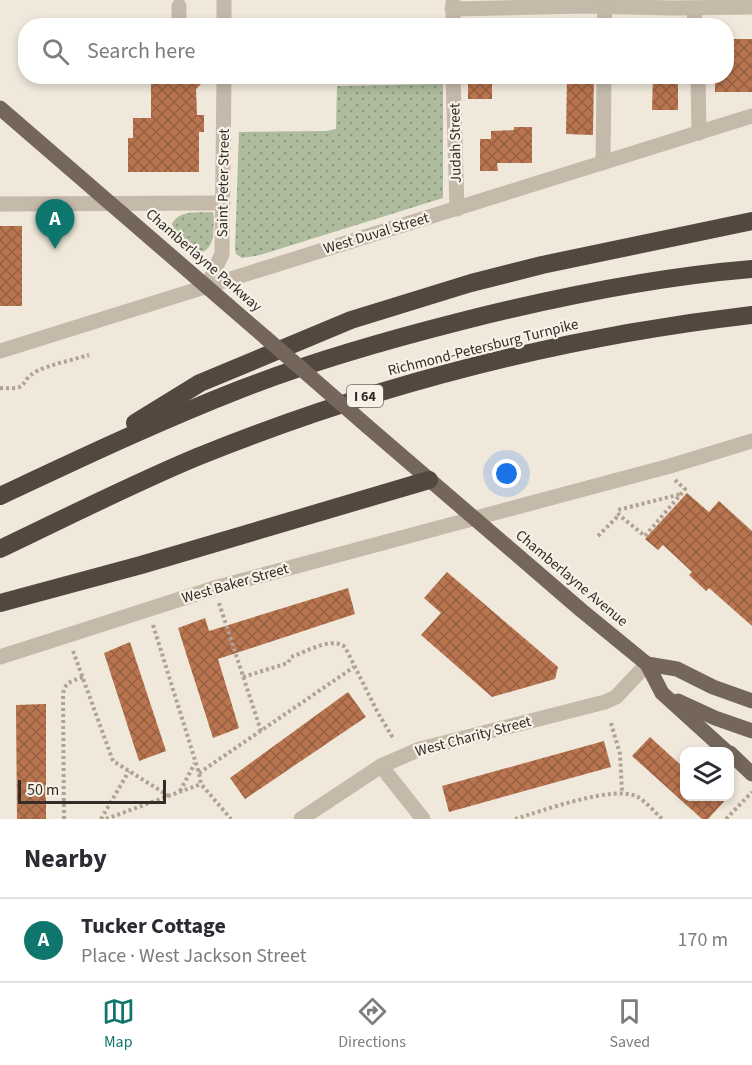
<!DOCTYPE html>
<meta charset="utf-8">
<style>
:root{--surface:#fff;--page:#f7f7f7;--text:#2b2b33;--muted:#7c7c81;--line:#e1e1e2;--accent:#0f766e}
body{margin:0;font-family:"Source Sans 3",sans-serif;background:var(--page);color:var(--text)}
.controls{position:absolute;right:18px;bottom:18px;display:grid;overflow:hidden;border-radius:12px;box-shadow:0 3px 9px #0003}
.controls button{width:54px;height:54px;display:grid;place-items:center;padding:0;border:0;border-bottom:2px solid var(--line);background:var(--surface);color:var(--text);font:30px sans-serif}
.scale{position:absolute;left:18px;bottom:15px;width:148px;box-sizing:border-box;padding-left:6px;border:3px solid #332d28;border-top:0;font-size:16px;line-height:21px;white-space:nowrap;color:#332d28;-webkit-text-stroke:4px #f7f1e7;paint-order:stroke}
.you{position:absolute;left:507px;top:474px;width:21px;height:21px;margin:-15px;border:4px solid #fff;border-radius:50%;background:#1a73e8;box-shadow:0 0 0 9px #1a73e833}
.badge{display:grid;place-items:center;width:39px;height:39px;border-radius:50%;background:var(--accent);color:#fff;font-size:20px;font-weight:700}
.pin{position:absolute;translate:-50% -50px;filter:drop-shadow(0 2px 3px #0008)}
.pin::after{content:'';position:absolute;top:32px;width:21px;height:18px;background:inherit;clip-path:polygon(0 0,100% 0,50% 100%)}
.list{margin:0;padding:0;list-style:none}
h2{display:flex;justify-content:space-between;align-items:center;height:78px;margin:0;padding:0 24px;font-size:26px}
h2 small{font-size:20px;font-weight:400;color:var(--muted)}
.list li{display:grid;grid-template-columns:39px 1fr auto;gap:18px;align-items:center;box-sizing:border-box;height:84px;padding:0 24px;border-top:2px solid var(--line)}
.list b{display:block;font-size:22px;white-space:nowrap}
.list p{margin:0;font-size:20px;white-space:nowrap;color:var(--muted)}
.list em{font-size:20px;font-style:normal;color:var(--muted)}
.icon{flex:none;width:33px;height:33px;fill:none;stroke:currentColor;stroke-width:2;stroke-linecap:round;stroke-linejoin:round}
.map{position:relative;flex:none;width:752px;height:819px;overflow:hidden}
.search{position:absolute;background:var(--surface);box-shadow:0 3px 9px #0003;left:18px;right:18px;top:18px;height:66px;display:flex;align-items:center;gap:15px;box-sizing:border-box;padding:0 21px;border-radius:24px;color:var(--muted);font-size:22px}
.sheet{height:162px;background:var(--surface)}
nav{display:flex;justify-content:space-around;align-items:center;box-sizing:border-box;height:84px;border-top:2px solid var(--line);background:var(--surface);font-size:16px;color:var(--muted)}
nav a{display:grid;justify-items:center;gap:3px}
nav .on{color:var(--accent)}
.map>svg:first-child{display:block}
</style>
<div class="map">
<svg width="752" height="819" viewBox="0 0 752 819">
<defs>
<pattern id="grass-dots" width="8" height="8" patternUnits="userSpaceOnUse" patternTransform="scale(1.5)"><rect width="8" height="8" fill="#aebc9d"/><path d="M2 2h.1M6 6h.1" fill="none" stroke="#8e9980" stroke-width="1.8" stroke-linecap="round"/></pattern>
<pattern id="building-cross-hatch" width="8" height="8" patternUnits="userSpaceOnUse" patternTransform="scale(1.5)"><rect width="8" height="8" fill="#b9754f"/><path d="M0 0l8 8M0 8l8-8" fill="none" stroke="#976042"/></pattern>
</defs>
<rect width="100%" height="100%" fill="#efe8db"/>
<g fill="url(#grass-dots)">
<path d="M443,84V198L260,255L242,258L236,254L235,249L239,132L327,131L336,129L337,86Z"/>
<path d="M212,212L214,216C213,225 215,238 210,245C200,265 175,235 172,224C180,209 197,213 212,212Z"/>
</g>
<g fill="url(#building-cross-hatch)">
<path d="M726,39H752V92H715V76H726Z"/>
<path d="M151,76H209L196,89L197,115H204V132H199V172H128V138H133V118H151Z"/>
<path d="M567,76H594L593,135L566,134Z"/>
<path d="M653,76H678V110H652Z"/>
<rect x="468" y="82" width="24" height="17"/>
<path d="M514,127H532V163H497L498,171H480V139H491V131L514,130Z"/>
<rect x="0" y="226" width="22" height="80"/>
<path d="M687,493L709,512L719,501L752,531V626L709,588L706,591L689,575L692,572L663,545L658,550L645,539Z"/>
<path d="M447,572L558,667L555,679L492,697L421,635L441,613L424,598Z"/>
<path d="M348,588L355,614L218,659L239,728L213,738L178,628L205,618L209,631Z"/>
<path d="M130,642L166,751L139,761L104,653Z"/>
<path d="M348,692L366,717L245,799L230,778Z"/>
<path d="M46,704V819H17L16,705Z"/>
<path d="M650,737L684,768V796H729L708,819H702L632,756Z"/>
<path d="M604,741L611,767L449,812L442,786Z"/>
</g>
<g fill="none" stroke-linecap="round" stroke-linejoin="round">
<g stroke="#b1a393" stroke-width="4" stroke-dasharray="3 3" stroke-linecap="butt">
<path d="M0,388C32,390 17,382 37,371C52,364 72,360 89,355"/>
<path d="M675,480L685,489L681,494L645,536L619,515L618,510L681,494"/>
<path d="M598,536L619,515"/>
<path d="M219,603L261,731"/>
<path d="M153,625L199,773L201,784L231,819"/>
<path d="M73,651L113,761L169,796"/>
<path d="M243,677L288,663L291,657C306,652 331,636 345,647L378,713L393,738"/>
<path d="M611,723L620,754L622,792"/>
<path d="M199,773L354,667"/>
<path d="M180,791L195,763"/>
<path d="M64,819L63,695C64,682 72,681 83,677"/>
<path d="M101,819L129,771"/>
<path d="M106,819L201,784"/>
<path d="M515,819C542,811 615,784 638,797C646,802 655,812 662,819"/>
<path d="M726,819L752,792"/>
</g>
<g stroke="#c5b9a9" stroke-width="15">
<path d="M453,0V26"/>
<path d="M694,8L695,26"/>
<path d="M452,9L585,6L673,8L752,7"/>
<path d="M179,26V6"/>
<path d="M224,26V0"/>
<path d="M604,26L605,7"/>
<path d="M453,76L457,209"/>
<path d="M698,76L699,133"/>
<path d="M603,163L604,76"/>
<path d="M0,204L223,203"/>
<path d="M207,286L222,254L224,76"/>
<path d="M0,351L752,116"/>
<path d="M0,657L218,587L670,466L752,441"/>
<path d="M381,766L423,819"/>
<path d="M301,819L381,766L420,749L605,702L616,697L647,664"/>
</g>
<g stroke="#74665a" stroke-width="15">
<path d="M0,108L266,338"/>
<path d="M367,426L581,610L647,664L662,693L727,752"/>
<path d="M647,664L677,669L713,687L752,701"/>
<path d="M678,701L715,718L752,731"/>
<path d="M730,753L752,774"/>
</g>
<g stroke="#534840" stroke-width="18">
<path d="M135,423L200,383L351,320L471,283L542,265L752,221"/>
<path d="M0,496C79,459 159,421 241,389C313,361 387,340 462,321C557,297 654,277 752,269"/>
<path d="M0,549C65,518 130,485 197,457C375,385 561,337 752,315"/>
<path d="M0,603L141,565L429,480"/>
</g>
<path stroke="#74665a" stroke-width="15" d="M266,338L367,426"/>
</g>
<g text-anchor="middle" stroke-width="4.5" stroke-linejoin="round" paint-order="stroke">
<rect fill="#f7f1e7" stroke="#6e6861" stroke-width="1.5" x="347" y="385" width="36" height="22" rx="4.5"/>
<g font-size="14" font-weight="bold" fill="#332d28">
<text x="365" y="401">I 64</text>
</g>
<g font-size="15" fill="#332d28" stroke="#f7f1e7">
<text transform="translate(455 143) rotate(-91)" y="5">Judah Street</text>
<text transform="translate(223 183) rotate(-89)" y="5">Saint Peter Street</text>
<text transform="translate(376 233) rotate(-17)" y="5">West Duval Street</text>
<text transform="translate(204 260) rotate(41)" y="5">Chamberlayne Parkway</text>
<text transform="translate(483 347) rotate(-14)" y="5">Richmond-Petersburg Turnpike</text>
<text transform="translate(572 578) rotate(40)" y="5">Chamberlayne Avenue</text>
<text transform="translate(235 583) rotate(-16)" y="5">West Baker Street</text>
<text transform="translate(473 736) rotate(-15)" y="5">West Charity Street</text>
</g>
</g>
</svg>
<div class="controls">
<button><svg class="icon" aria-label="layers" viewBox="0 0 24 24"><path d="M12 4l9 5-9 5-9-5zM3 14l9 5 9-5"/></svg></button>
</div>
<div class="scale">50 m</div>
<div class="you"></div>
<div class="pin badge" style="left:55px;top:249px">A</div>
<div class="search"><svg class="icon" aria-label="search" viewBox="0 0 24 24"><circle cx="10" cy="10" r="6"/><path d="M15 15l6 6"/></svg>Search here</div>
</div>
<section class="sheet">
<h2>Nearby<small></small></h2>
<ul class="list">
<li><span class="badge">A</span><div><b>Tucker Cottage</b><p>Place · West Jackson Street</p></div><em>170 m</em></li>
</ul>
</section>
<nav>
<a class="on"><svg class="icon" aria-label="map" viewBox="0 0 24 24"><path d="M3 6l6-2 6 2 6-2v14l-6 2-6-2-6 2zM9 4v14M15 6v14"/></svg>Map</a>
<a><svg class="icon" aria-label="directions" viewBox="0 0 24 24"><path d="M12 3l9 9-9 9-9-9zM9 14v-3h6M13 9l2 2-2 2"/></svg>Directions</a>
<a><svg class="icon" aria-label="saved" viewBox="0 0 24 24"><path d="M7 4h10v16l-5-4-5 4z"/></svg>Saved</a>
</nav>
